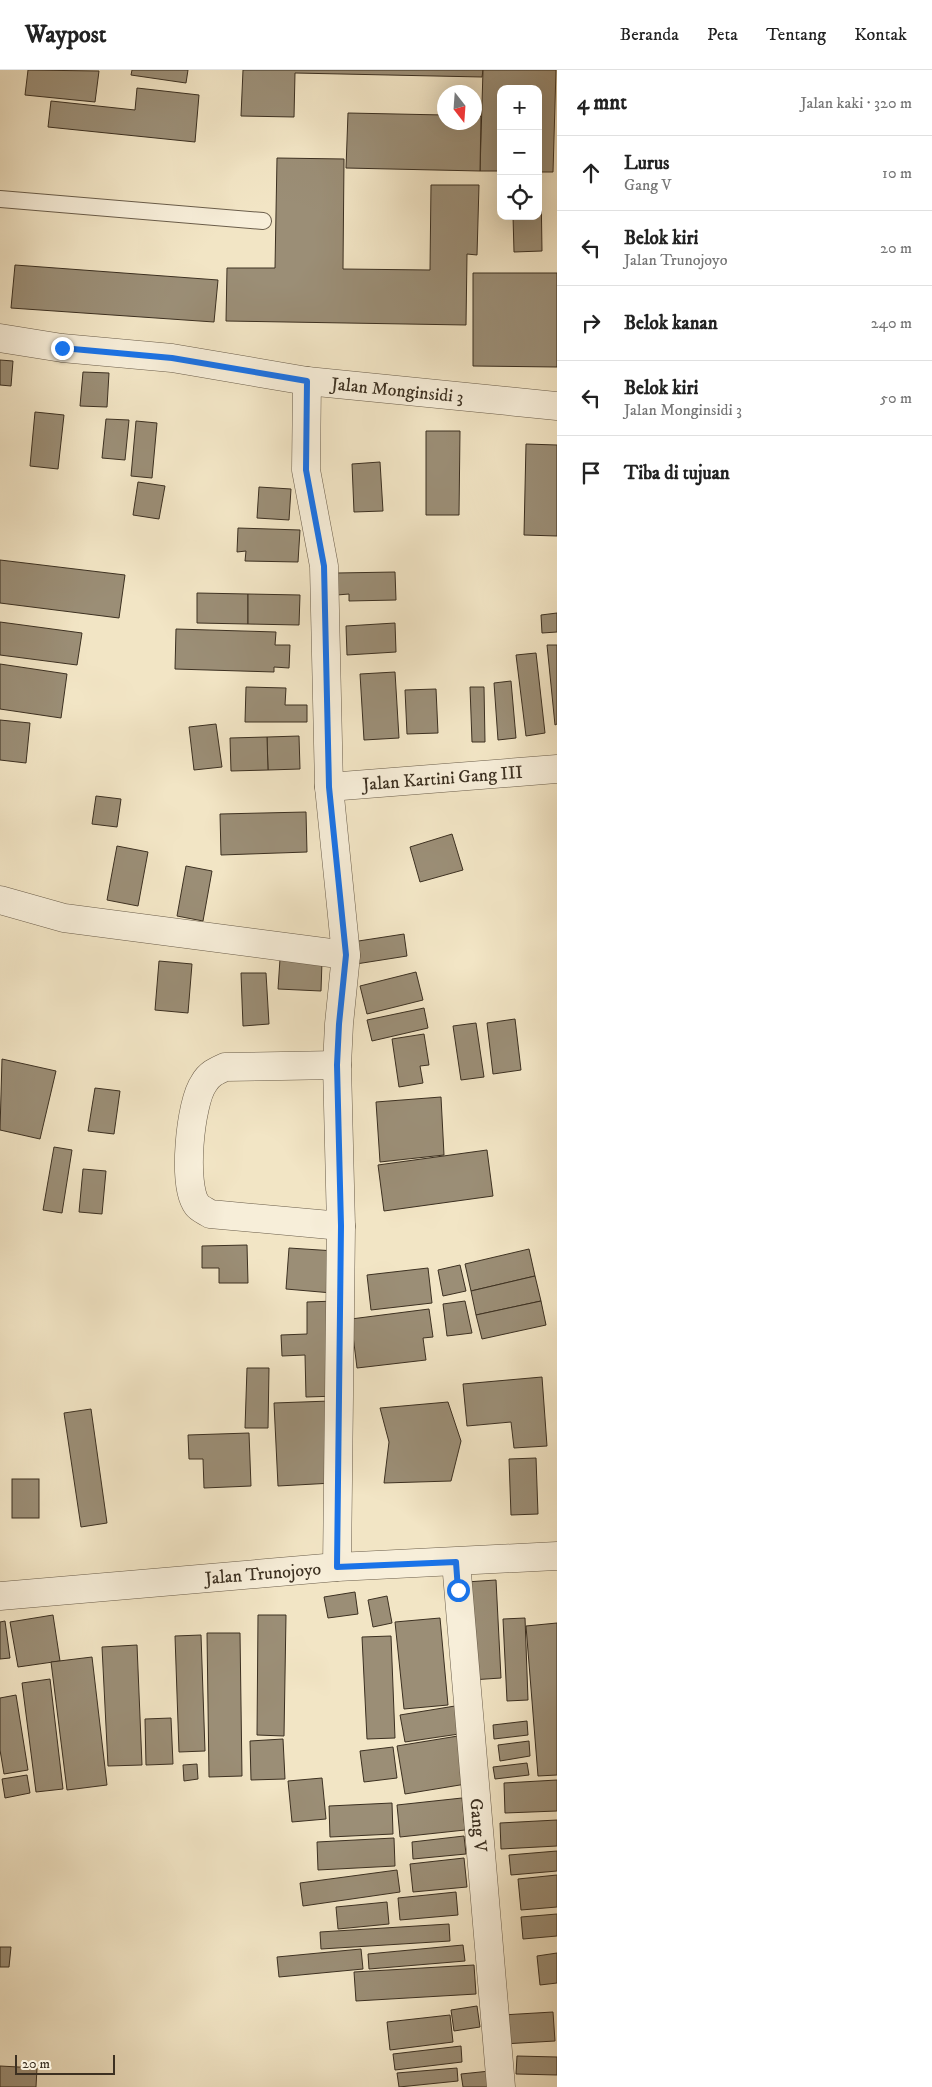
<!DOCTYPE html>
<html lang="id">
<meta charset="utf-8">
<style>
:root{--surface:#fff;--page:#f2f2f2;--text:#222;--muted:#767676;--line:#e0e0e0}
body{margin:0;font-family:"IM FELL DW Pica",serif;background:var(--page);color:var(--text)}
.controls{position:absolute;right:15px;top:15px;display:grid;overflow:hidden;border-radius:10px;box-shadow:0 5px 20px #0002}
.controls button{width:45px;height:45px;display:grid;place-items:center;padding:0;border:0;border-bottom:1px solid var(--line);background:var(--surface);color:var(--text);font:25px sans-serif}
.compass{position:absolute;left:437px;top:15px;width:45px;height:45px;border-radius:50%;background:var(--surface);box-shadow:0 5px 20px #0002;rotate:163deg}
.scale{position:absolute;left:15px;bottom:12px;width:100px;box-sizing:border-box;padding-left:5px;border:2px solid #3c3021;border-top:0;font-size:14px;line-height:18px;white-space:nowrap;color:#3c3021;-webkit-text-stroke:4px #f7eed9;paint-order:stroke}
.stop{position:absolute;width:15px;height:15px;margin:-11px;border:4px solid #1a73e8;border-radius:50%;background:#fff}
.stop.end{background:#1a73e8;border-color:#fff;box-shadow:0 1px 5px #0008}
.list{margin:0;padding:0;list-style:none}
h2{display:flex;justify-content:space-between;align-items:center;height:65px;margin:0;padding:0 20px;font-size:21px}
h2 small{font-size:16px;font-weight:400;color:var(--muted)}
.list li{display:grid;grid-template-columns:32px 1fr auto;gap:15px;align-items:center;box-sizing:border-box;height:75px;padding:0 20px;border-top:1px solid var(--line)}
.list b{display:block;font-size:19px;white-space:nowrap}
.list p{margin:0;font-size:16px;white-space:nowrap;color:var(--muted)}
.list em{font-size:16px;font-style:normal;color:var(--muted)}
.icon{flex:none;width:28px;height:28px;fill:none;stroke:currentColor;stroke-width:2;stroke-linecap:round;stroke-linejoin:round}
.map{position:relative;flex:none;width:557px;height:2017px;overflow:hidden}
header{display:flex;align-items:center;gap:30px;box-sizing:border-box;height:70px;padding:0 25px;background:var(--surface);border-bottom:1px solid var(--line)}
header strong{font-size:24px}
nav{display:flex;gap:28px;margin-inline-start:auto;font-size:18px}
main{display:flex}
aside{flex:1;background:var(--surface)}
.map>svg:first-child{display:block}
</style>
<header>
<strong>Waypost</strong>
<nav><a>Beranda</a><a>Peta</a><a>Tentang</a><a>Kontak</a></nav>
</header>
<main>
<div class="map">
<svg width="557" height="2017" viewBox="0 0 557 2017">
<rect width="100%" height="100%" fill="#f2e5c5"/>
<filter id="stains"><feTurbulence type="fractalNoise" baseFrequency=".004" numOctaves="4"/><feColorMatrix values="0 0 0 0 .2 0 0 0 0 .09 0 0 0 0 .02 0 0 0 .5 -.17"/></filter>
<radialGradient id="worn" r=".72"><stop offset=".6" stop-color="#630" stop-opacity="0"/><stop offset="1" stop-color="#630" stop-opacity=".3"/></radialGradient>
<g fill="#9b8e76" stroke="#3c3021">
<path d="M28,0L99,1L95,32L25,25Z"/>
<path d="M132,0H188L186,13L131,5Z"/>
<path d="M243,0H483L482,7L295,3L294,47L241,46Z"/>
<path d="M483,0H556L553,102H538V19H501V101H480Z"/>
<path d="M137,18L199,25L195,72L48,57L51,31L135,40Z"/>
<path d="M348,43L444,45V52H474V46H481L480,101L346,98Z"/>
<path d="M277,88L344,89L343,199L430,200L431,115H479L477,185L467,184L466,255L226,251L227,198H275Z"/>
<path d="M538,115H541L542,181L514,182L513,146H538Z"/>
<path d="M15,195L218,210L214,252L11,238Z"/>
<path d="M473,203H557V297L473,296Z"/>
<path d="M0,290L13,291L11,316L0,315Z"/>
<path d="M83,302L109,303L107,337L80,336Z"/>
<path d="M35,342L64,345L58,399L30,396Z"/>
<path d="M106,349L129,350L125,390L102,388Z"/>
<path d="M136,351L157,353L152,408L131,406Z"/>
<path d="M426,361H460L459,445H426Z"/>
<path d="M526,374L557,375V466L524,465Z"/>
<path d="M380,392L383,441L354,442L352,394Z"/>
<path d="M138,412L165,416L159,449L133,445Z"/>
<path d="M259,417L291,419L289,450L257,448Z"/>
<path d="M238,458L300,460L298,492L245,491L246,481L237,482Z"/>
<path d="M0,490L125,505L119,548L0,533Z"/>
<path d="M395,502L396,530L349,531V524L337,525V503Z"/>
<path d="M197,523L248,524V554L197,553Z"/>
<path d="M248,524L300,525L299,555L248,554Z"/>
<path d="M557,543V562L542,563L541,545Z"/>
<path d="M0,552L82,563L77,595L0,585Z"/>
<path d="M395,553L396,582L347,585L346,556Z"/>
<path d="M176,559L276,562L275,575H290L289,598L274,597V602L175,599Z"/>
<path d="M547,575H557V654L555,655Z"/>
<path d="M536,583L545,663L526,666L516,585Z"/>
<path d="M0,594L67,604L61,648L0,639Z"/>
<path d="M395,602L399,668L364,670L360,604Z"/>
<path d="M511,611L516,668L498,670L494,613Z"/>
<path d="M246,617L286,618L285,635H307V652H245Z"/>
<path d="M470,617H484L485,672H472Z"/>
<path d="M436,619L438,663L407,664L405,620Z"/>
<path d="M0,650L30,653L26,693L0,690Z"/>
<path d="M216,654L222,697L194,700L189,657Z"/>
<path d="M299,666L300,699L268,700L267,667Z"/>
<path d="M267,667L268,700L231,701L230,668Z"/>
<path d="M96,726L121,729L117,757L92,754Z"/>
<path d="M306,742L307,782L221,785L220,744Z"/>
<path d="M452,764L463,800L420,812L410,777Z"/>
<path d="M117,776L148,782L138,836L107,830Z"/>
<path d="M186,796L212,801L203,851L177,846Z"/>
<path d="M404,864L407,886L356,894L352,872Z"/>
<path d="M280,889L322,891L321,921L278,919Z"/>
<path d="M159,891L192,894L188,943L155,940Z"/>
<path d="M416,902L423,930L367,944L360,916Z"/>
<path d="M241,903H266L269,954L243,956Z"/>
<path d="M424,938L428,958L372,971L367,950Z"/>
<path d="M515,949L521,1000L493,1004L487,953Z"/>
<path d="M476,953L484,1007L461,1010L453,956Z"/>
<path d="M424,964L429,995L420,996L423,1013L399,1017L392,969Z"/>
<path d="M2,989L56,1001L40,1069L0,1060Z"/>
<path d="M95,1018L120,1021L114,1064L88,1061Z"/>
<path d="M441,1027L444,1085L380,1092L376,1032Z"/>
<path d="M54,1077L72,1080L62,1143L43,1140Z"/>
<path d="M487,1080L493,1126L384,1141L378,1095Z"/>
<path d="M83,1099L106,1101L102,1144L79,1142Z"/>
<path d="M247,1175L248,1213H219V1198H202V1176Z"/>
<path d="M289,1178L335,1181L332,1223L286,1219Z"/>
<path d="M529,1179L535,1206L471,1221L465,1194Z"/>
<path d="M460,1195L466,1221L443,1226L438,1200Z"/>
<path d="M428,1198L432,1233L371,1240L367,1205Z"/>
<path d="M535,1206L541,1231L476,1245L471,1221Z"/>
<path d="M336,1231L338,1326L306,1327L305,1285L282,1286L281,1265L307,1264V1232Z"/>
<path d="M465,1231L472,1263L447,1266L443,1234Z"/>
<path d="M541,1231L546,1255L482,1269L476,1245Z"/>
<path d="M429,1239L433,1267L423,1268L426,1290L357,1298L351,1249Z"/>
<path d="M247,1298H269L268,1358H245Z"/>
<path d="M542,1307L547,1376L514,1378L511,1352L467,1356L463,1314Z"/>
<path d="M330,1331L333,1413L278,1416L274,1333Z"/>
<path d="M448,1332L461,1371L451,1411L384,1413L389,1372L380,1338Z"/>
<path d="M91,1339L107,1453L81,1457L64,1343Z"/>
<path d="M249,1363L251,1416L204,1418L203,1389H189L188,1365Z"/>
<path d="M536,1388L538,1444L511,1445L509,1389Z"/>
<rect x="12" y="1409" width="27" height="39"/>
<path d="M496,1510L501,1608L471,1610L466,1512Z"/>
<path d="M355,1522L358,1544L328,1548L324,1527Z"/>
<path d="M387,1526L392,1553L373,1557L368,1530Z"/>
<path d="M53,1545L60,1591L18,1597L10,1552Z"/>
<path d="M258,1545H286L284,1666L257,1665Z"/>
<path d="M440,1548L448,1635L404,1639L395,1552Z"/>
<path d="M525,1548L528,1630L507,1631L503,1549Z"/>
<path d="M5,1551L10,1588L0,1589V1552Z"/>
<path d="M557,1553V1705L538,1706L526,1556Z"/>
<path d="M207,1563H240L242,1706L209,1707Z"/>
<path d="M201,1565L205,1681L179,1682L175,1566Z"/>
<path d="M391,1566L395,1668L367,1669L362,1567Z"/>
<path d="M137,1575L142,1695L108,1696L102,1577Z"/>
<path d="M92,1587L107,1715L67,1720L51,1592Z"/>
<path d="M50,1609L63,1719L36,1722L22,1613Z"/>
<path d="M16,1625L28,1700L4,1704L0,1680V1628Z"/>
<path d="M455,1636L459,1664L405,1672L400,1645Z"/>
<path d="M171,1648L173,1694L146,1695L145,1649Z"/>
<path d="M527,1651L528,1665L494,1669L493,1655Z"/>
<path d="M458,1666L466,1714L405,1724L397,1676Z"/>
<path d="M283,1669L285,1709L251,1710L250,1671Z"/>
<path d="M529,1671L530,1686L500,1691L498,1675Z"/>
<path d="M393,1677L397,1708L364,1712L360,1681Z"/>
<path d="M527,1693L529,1705L495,1709L493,1697Z"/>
<path d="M197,1694L198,1709L184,1711L183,1695Z"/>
<path d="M27,1705L30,1723L5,1728L2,1709Z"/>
<path d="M322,1708L326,1749L292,1752L288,1711Z"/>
<path d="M557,1710V1741L505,1743L504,1713Z"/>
<path d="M462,1728L465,1760L400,1767L397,1735Z"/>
<path d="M392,1733L393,1764L330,1767L329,1736Z"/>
<path d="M557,1750V1776L501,1779L500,1753Z"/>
<path d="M464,1766L466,1784L413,1789L412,1772Z"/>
<path d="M394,1768L395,1796L318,1800L317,1772Z"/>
<path d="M557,1781V1801L511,1805L509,1785Z"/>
<path d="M464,1788L467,1817L413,1822L410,1794Z"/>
<path d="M397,1800L400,1822L303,1836L300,1813Z"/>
<path d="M557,1805V1837L521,1840L518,1809Z"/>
<path d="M456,1822L458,1845L400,1850L398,1828Z"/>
<path d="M387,1832L389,1854L338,1859L336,1837Z"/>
<path d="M557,1844V1866L523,1869L521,1847Z"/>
<path d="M449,1854L450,1871L321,1879L320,1862Z"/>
<path d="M463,1875L465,1891L369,1899L368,1884Z"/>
<path d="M0,1877H11L9,1897H0Z"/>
<path d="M361,1879L363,1899L279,1907L277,1887Z"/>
<path d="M557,1883V1913L540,1915L537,1886Z"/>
<path d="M474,1895L476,1924L356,1931L354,1902Z"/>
<path d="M477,1936L480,1957L454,1961L451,1940Z"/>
<path d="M553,1942L555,1971L503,1974L502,1945Z"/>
<path d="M450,1945L453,1972L390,1980L387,1952Z"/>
<path d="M461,1976L462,1992L395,2000L393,1984Z"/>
<path d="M517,1986L557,1987V2005L516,2004Z"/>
<path d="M0,1996L37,1998L36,2017H0Z"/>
<path d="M457,1998L458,2011L399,2017L397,2003Z"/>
<path d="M490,2001L492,2017H463L461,2004Z"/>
</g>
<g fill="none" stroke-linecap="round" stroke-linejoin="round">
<defs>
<path id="service" d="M0,129L263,151"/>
<g id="minor">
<path id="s1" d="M0,268L62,278L172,288L307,311L557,336"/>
<path d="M307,311L306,400L324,496L329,717L346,885L339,954L337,995L341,1156L337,1497"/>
<path id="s2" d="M329,717L557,699"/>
<path d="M0,830L64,848L346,885"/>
<path d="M337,995L225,997C216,1001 209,1004 204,1013C190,1032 182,1116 197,1135C200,1139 206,1141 210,1144L341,1156"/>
<path id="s3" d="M456,1492L501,2017"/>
<path id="s4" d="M0,1526L337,1497L557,1486"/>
</g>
</defs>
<use href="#service" stroke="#6a5d4a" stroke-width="18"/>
<use href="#minor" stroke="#6a5d4a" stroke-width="29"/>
<use href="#service" stroke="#f7eed9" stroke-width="16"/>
<use href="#minor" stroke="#f7eed9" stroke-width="28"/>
</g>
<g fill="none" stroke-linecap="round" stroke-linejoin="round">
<path stroke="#1a73e8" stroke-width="6" d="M62,278L172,288L307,311L306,400L324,496L329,717L346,885L339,954L337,995L341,1156L337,1497L456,1492L458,1520"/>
</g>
<g text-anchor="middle" stroke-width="5" stroke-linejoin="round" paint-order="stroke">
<g font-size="18" fill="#3c3021" stroke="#f7eed9">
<text dy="6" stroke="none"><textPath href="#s1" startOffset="401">Jalan Monginsidi 3</textPath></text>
<text dy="6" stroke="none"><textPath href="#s2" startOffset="114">Jalan Kartini Gang III</textPath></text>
<text dy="6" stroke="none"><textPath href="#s4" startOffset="264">Jalan Trunojoyo</textPath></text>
<text dy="6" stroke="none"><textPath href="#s3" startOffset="264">Gang V</textPath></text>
</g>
</g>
<rect width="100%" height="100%" filter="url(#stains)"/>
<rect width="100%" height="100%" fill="url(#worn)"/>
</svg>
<div class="controls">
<button>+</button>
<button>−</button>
<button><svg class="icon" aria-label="locate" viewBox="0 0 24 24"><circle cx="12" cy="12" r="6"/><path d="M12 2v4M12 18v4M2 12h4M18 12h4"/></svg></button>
</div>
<svg class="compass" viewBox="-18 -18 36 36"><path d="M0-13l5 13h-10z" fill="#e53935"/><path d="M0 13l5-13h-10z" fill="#767676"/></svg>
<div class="scale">20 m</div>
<div class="stop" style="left:458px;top:1520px"></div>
<div class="stop end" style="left:62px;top:278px"></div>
</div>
<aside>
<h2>4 mnt<small>Jalan kaki · 320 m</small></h2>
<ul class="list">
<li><svg class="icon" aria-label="ahead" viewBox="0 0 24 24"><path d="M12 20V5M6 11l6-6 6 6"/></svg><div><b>Lurus</b><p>Gang V</p></div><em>10 m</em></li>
<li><svg class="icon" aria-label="left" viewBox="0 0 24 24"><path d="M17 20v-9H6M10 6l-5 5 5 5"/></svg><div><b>Belok kiri</b><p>Jalan Trunojoyo</p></div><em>20 m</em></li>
<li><svg class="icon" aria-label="right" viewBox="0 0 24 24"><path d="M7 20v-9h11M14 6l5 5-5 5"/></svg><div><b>Belok kanan</b></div><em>240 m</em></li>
<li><svg class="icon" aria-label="left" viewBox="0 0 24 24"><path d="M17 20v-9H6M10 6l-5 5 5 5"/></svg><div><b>Belok kiri</b><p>Jalan Monginsidi 3</p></div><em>50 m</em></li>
<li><svg class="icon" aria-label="arrive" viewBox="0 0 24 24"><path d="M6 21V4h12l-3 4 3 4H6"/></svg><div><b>Tiba di tujuan</b></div></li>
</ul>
</aside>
</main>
